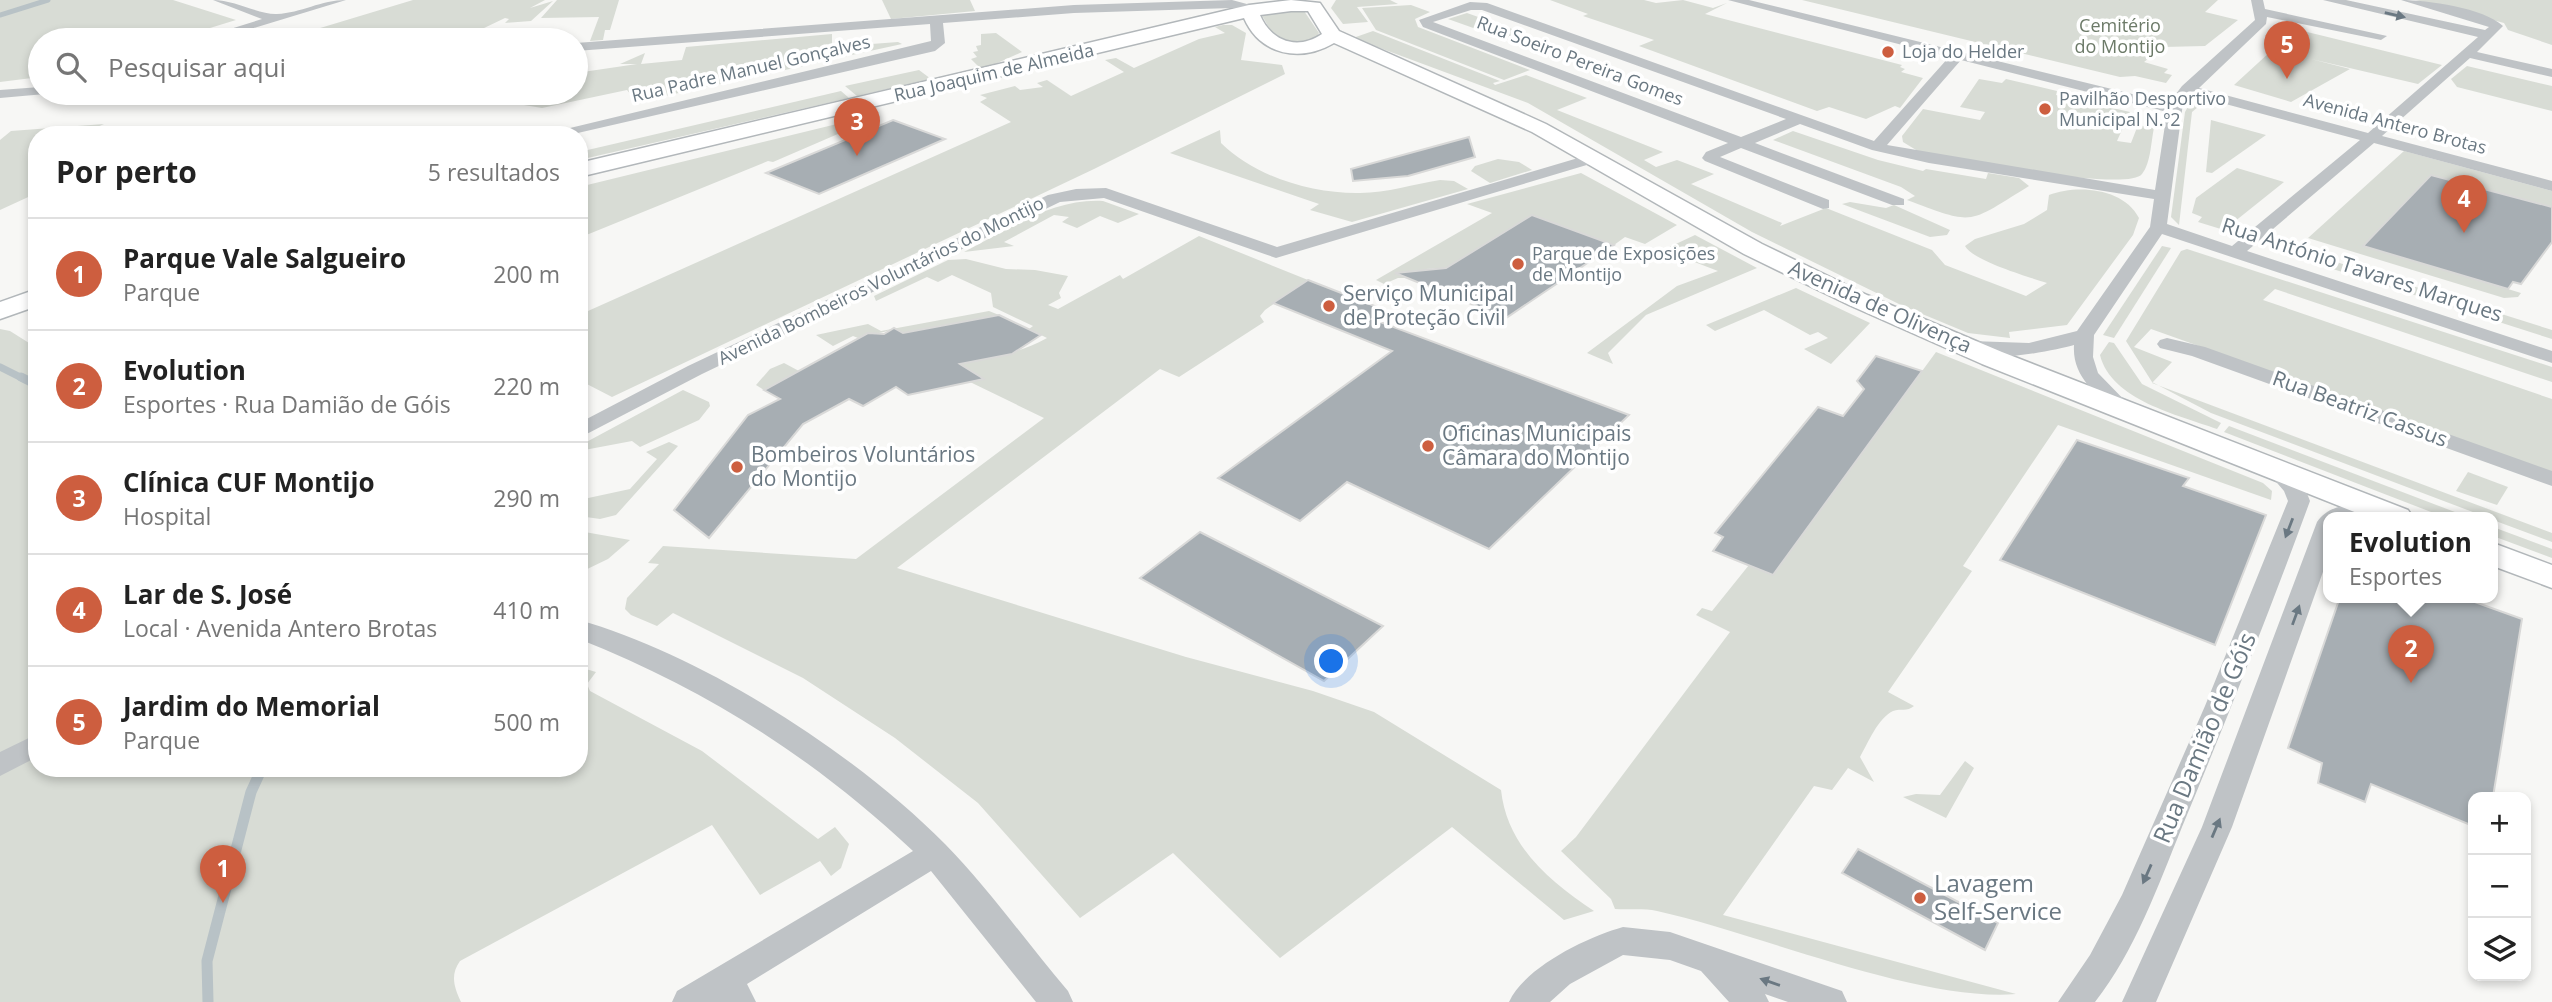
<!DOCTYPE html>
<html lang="pt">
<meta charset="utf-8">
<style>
:root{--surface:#fff;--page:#f6f6f6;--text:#222;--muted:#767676;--line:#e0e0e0;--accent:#cd5e3f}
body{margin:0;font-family:"Open Sans",sans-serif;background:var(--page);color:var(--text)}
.controls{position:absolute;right:21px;bottom:21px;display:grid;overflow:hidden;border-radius:14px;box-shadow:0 4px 10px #0003}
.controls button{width:63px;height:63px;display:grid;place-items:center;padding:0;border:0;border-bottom:2px solid var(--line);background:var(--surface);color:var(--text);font:35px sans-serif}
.you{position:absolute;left:1332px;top:662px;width:24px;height:24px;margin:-18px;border:5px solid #fff;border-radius:50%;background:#1a73e8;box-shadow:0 0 0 10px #1a73e833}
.badge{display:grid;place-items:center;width:46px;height:46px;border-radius:50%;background:var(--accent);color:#fff;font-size:23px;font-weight:700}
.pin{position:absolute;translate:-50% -58px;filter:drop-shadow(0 2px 4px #0008)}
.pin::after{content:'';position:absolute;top:37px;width:24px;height:21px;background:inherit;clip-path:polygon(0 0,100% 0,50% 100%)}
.popup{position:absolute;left:2323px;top:512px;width:175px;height:91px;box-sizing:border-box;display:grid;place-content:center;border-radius:14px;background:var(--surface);filter:drop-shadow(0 2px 5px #0005);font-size:23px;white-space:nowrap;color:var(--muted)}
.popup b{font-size:26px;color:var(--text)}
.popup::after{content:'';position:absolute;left:50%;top:100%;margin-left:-14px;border:14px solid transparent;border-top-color:var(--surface)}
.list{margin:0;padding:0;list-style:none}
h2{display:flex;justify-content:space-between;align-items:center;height:91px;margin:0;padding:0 28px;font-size:30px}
h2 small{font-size:23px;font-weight:400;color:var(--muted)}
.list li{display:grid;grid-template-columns:46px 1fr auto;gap:21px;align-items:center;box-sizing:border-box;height:112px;padding:0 28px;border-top:2px solid var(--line)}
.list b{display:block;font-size:26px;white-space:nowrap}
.list p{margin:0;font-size:23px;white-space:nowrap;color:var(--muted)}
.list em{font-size:23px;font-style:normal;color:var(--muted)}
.icon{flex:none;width:38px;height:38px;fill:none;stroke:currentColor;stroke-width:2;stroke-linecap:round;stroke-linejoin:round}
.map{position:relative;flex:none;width:2552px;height:1002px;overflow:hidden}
.search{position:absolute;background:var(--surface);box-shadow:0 4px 10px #0003;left:28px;top:28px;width:560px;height:77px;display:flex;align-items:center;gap:18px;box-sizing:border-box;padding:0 24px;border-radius:38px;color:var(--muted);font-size:26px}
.panel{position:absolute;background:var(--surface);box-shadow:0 4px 10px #0003;left:28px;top:126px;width:560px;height:651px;border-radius:28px}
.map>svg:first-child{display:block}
</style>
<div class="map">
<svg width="2552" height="1002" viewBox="0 0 2552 1002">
<rect width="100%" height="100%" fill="#f7f7f5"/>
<g fill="#d8dcd5">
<path d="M0,0H173L236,20L171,40H40V77L0,82Z"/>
<path d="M413,0H545L530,8L553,1L531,21L505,23L509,19L505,18L459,40H233L276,28L297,35Z"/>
<path d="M557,0H619L610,30H605L603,40L590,41L599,17L541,18Z"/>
<path d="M882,0H970L975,11L891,19Z"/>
<path d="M1336,0H1390L1398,4L1357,7L1368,22L1343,24L1331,8Z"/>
<path d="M1550,0H1644L1656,3L1683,0L1713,8L1727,3L1705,14L1902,65L1900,67L1905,69L1901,72L1923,78L1900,108L1895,106L1866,119L1829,107L1817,111L1639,46L1654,40L1583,16L1588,14Z"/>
<path d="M1802,0H2218L2205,12L2238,20L2205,46L2163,47L2144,62L2168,69L2164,73L2172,75L2166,83L2135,76L2120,77Z"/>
<path d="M2416,0H2552V45L2508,30L2504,23Z"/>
<path d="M1411,5L1430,12L1415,19L1418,27L1530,70L1504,80L1376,30L1362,8Z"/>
<path d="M1302,8L1319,33C1311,48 1288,41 1274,37L1259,10Z"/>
<path d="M1467,13L1526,34L1507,40L1448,19Z"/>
<path d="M1223,25H1232L1246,33L1241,60L1282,65L1285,74L1094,169L612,397L579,380V315L1011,122L980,102L987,98L980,95L1015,86L1020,90L1043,87L1037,83L1047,80L1071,96L1124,72L1105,60L1116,58L1134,68L1199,39L1225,33L1215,27Z"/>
<path d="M2295,29L2442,65L2418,84L2311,59L2350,69L2291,102L2234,85Z"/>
<path d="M1373,31L1500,81L1493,83L1495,85L1526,75L1587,98L1557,110L1663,152L1644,160L1656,167L1677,160L1714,174L1691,184L1782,223L1780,226L1826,208L1932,250L1945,265L2026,296L2047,283C2029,277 1973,261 1965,246L1975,239L2024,224L2047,210L2049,195C2077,184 2124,188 2139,218L2133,235L2067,325L2009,332L2010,338L1968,333L1903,306L1752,232L1528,103L1353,38Z"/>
<path d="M996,33L1022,52L982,70L971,59L977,57L973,52L978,51L976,46L981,45V34Z"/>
<path d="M832,34V47L898,42L902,44L815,63L807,57L802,59L808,65L637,102L627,90L542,108L524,105L548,93L496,97L498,93H576V73L637,64H620L645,53L641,64L682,60L686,47Z"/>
<path d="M2467,66L2552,86V111L2457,87L2451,79Z"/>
<path d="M919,70L931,79L857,96L845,86Z"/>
<path d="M1979,79L2002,83L2006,79L2057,91L2056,95L2130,112L2117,141L2131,143L2138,125L2154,128C2151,141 2151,163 2142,174C2127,193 1953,158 1921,153L1903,142L1902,136L1923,109L1980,120L1985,112L1960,107Z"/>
<path d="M841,91L849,98L579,160V152Z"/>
<path d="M2193,98L2205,101L2192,112L2179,225L2171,217L2185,112Z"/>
<path d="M878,114L875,118L773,162L768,161L579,238V187Z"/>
<path d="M2211,120L2266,135L2212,173L2206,172Z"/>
<path d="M104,124L79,135H37V193L0,210V140L11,131Z"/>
<path d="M1220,130L1221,143C1255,177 1313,194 1360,193C1387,193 1414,184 1440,180L1454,181L1468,189L1352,222L1310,210L1319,204L1170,153Z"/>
<path d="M1793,131L1878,160L1923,171L1926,169L1986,179L1988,173L2019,178L2029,186C1967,224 1976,226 1907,200L1915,196L1901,187L1773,140Z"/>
<path d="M2404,151L2552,191V207L2431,175L2364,245L2521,293L2518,297L2504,298L2308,238Z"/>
<path d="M1498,159L1519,162L1532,170L1490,183L1471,171L1475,166Z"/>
<path d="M2237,168L2284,182L2224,230L2198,222L2202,217L2192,213L2196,198Z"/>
<path d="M1581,173L1677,225L1645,244L1625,237L1614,245L1532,215L1446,268L1426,269L1410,278H1398L1384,284L1376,280L1492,213L1467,204Z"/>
<path d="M1103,201L1139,214L1118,223L1100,216L1077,228L1062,222L1069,217L1054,215L1004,242L1014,246L964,252C1007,230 1053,198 1103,201Z"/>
<path d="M1850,202L1886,208L1894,205L1950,230L1947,235L1930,237L1842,204Z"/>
<path d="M1695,235L1757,268L1646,315L1608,353L1613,364L1587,353L1677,286L1718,271L1663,250Z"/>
<path d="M1199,236L1308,280L1265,310L1260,316L1264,322L1179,377L1160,369L897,568L1186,657L1313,691L1374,712L1501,790C1507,846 1549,881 1594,911L1564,920L1452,827L1280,958L1173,853L1080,918L978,803L895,738L803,678L673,613L657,626L631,615L625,609L627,598L659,564L648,563L663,546L856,559L1044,418L970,382L979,376L960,364C991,358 1020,353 1047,338L1029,329L1033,326L993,307L991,293L952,275L938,282L927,277L876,301L874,296L948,260L966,259L1006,269L1035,270L1068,276L1059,293L1061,298L1048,305L1058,309L1120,275L1123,279Z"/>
<path d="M2162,246L2171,248L2114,338L2103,335Z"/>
<path d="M2187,249L2552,367V382L2275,289L2263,300L2552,399V472L2151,329L2134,347L2172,362L2152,383L2552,533V542L2493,520V517H2486L2211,413L2152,382L2126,341L2181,251Z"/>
<path d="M2295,249L2552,330V339L2289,255Z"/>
<path d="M1796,288L1870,323L1831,364L1804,349L1828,338L1818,332L1810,335L1764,310L1715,331L1706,325Z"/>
<path d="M989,311L999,315L903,333L894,328C881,335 871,332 858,338L853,336L833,346L816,335L868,324L881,331Z"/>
<path d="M0,329L10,331L37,348V768H579V667L596,672L587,684L590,691L702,751L818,839L835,827L849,844L841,868L831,876L820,861L760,895L712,825L460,961C450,975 454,987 461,1002H0Z"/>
<path d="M2109,342L2114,343L2142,384L2221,423L2217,429C2178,415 2111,400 2100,355Z"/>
<path d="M1936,352L2263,483L2272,491L2271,500L2058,425L1963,566L1972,571L1888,692L1914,706C1907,712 1901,708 1893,711C1878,718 1868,743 1860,757L1874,782L1848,768L1832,790L1814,786L1723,915L2016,994C1919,1002 1757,933 1657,911C1644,908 1628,910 1615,909L1611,899L1561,851L1576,837L1730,632L1696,615L1702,608L1712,611L1749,565L1773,575Z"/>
<path d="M784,363L799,371L764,390L756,385L770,369Z"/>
<path d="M683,390L709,402L710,406L699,420L640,447L632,441L579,451V446Z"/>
<path d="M2229,426L2468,517H2444L2224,432Z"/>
<path d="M669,442L678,446L616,515L600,519L579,516V500L630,489L657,459L646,452Z"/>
<path d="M2468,472L2508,487L2497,505L2456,491Z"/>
<path d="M2493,527L2552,549V558L2493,536Z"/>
<path d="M579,531L630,540L608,559L579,573Z"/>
<path d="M1965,761L1974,768L1946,818L1903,797L1916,794L1940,795Z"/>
</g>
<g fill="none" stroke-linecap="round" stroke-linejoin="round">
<path stroke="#b8c2c6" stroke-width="5" d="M0,15L48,0"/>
<path stroke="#b8c2c6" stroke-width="7" d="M0,367L24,379"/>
<path stroke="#b8c2c6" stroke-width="9" d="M21,377L37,385"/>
<path stroke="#b8c2c6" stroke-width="11" d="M208,1002L207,961L251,792L262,768"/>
</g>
<g fill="#a7aeb3" stroke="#d9d9d8" stroke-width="2">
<path d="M893,120L945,139L819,194L766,173Z"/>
<path d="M1469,137L1475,157L1408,176L1353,181L1351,169Z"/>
<path d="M2431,175L2552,207V242L2521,284L2513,282L2508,289L2363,246Z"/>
<path d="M1532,215L1614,245L1506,318L1395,273L1446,268Z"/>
<path d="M1308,280L1385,310L1372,319L1629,415L1489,549L1347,482L1300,521L1218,478L1392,351L1273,303Z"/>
<path d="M999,315L1041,335L1012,354L960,364L984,379L908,395L896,387L863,406L849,399L803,424L709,538L674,510L748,415L780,399L764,390L868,333L884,334L894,328L903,333Z"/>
<path d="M1876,356L1922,371L1773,575L1713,551L1723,537L1715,533L1818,407L1843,416L1864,389L1857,381Z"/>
<path d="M2077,440L2189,478L2183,486L2266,515L2215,645L2000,560Z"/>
<path d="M1200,532L1383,626L1324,681L1140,578Z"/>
<path d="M2340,597H2461L2522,619L2493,797H2473V826L2371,784L2365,802L2318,783L2322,763L2288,748Z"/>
<path d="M1858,849L1998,923L1985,950L1842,873Z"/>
</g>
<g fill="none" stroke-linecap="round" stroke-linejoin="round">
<defs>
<g id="secondary">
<path d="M1291,0L1320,3L1339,31L1546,124L1762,244L1867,295L2002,352L2408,510L2413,517H2367L1982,364L1849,305L1744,254L1532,132L1334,43C1300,63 1260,55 1244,18L579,177V163L1249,5ZM1291,11H1308L1322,34C1297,51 1271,41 1260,15Z"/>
<path d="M37,289V306L0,319V302Z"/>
<path d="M2493,543L2552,565V588L2493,566Z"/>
</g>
</defs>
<use href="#secondary" stroke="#b2b7ba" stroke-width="3"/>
<g fill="#bfc3c6" fill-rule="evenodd">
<path d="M213,0C235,0 260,15 277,14C301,13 321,0 346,0L214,40H195L262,19Z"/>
<path d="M1232,0L1258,7L1252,11L1232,8L1074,13L943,23L945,43L935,51L569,135H541L931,41L930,24L576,51V43L1074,5Z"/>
<path d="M1728,0H1749L2169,103L2182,86L2255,20L2251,0H2263L2265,9L2387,36L2381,40L2267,17L2266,24L2199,88L2368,133L2478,37L2323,0H2346L2485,30L2489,27L2401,0C2427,0 2484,8 2503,26L2477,52L2552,69V77L2470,58L2382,136L2552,181V191L2374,143L2247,251L2552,351V363L2162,234L2094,335L2093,357L2098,373L2134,410L2124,416L2117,414C2096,393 2072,377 2074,345C2052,351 1977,367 1961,347L1971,341L2029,343L2077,331L2150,227L2154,199L1929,163L1872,150L1800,124L1755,143L1904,199V205H1892L1741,148L1720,157L1829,200V208L1823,209L1705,161L1702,158L1706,152L1728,143L1423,27L1419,20L1470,2L1487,3L1874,141L1949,57ZM1471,10H1482L1786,119L1741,137L1433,22ZM1961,60L2167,112L2155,190L1887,145ZM2192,95L2360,140L2232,246L2167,224L2183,103Z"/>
<path d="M40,87V93L45,94L0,98V90Z"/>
<path d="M1595,153L1603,158L1600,161L1276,258L1104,198L1060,202L702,374L579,438V423L688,366L1048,195L1076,189L1106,188L1277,247Z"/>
<path d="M2167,338L2205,347L2552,471V486L2192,356L2160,348L2157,344L2160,340Z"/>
<path d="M2277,463C2293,467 2305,486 2310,501C2270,610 2227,719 2182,827C2158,886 2135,951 2095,1002H2058L2090,955L2122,895L2205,706L2288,501L2284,491L2266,470Z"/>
<path d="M2380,503L2388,505L2391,510L2388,515L2329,517V555L2232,827L2156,1002H2122L2202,827L2317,522C2330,502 2358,504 2380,503Z"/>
<path d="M579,620C703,655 855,753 945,844C989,889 1027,943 1068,991L1073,1002H1036L931,871L747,984L756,1002H672L677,991L913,851C811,756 709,691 579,639Z"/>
<path d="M37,734V757L0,776V752Z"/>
<path d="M1623,927L1670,932L1842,991L1847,1002H1788L1765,994L1769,1002H1729L1701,971L1670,960L1623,955L1570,984L1550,1002H1509C1525,967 1587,937 1623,927Z"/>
</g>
<use href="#secondary" fill="#fff" fill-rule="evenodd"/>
</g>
<defs><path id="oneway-solid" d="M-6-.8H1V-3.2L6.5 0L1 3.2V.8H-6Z" transform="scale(1.75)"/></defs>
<g fill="#6a7882">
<use href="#oneway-solid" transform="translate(2395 15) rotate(13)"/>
<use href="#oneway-solid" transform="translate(2289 528) rotate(111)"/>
<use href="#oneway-solid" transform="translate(2296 615) rotate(-70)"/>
<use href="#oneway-solid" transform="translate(2216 828) rotate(-67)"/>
<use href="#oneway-solid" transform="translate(2147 874) rotate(114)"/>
<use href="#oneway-solid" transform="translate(1770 982) rotate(-161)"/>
</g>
<g fill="#cd5e3f" stroke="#fff" stroke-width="2.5">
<circle cx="1888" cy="52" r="7"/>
<circle cx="2045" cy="109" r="7"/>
<circle cx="1518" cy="264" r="7"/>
<circle cx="1329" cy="306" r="7"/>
<circle cx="1428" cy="446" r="7"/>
<circle cx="737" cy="467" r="7"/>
<circle cx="1920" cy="898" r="7"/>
</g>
<g text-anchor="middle" stroke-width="7" stroke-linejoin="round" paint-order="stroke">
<g font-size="18" fill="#6c7a68" stroke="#fff">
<text x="2120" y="32">Cemitério<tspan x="2120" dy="21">do Montijo</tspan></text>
</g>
<g font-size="18" fill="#6a7882" stroke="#fff" text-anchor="start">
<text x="1902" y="58">Loja do Helder</text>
<text x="2059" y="105">Pavilhão Desportivo<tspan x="2059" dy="21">Municipal N.º2</tspan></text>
<text x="1532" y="260">Parque de Exposições<tspan x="1532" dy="21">de Montijo</tspan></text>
</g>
<g font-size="18" fill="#6a7882" stroke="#fff">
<text transform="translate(1580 61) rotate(21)" y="6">Rua Soeiro Pereira Gomes</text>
<text transform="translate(751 69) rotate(-13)" y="6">Rua Padre Manuel Gonçalves</text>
<text transform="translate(994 73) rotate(-13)" y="6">Rua Joaquim de Almeida</text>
<text transform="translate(2395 124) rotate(15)" y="6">Avenida Antero Brotas</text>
<text transform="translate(881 281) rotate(-26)" y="6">Avenida Bombeiros Voluntários do Montijo</text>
</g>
<g font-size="21" fill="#6a7882" stroke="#fff">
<text transform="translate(2362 270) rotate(18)" y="7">Rua António Tavares Marques</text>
<text transform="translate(1880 307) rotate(24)" y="7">Avenida de Olivença</text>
<text transform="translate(2360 409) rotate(20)" y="7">Rua Beatriz Cassus</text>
</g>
<g font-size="21" fill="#6a7882" stroke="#fff" text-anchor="start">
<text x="1343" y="301">Serviço Municipal<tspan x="1343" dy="24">de Proteção Civil</tspan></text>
<text x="1442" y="441">Oficinas Municipais<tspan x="1442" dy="24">Câmara do Montijo</tspan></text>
<text x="751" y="462">Bombeiros Voluntários<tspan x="751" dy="24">do Montijo</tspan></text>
</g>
<g font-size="24" fill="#6a7882" stroke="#fff">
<text transform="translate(2205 738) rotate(-67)" y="8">Rua Damião de Góis</text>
</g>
<g font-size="24" fill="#6a7882" stroke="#fff" text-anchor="start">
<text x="1934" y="892">Lavagem<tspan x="1934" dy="28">Self-Service</tspan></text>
</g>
</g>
</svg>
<div class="controls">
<button>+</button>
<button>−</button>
<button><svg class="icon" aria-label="layers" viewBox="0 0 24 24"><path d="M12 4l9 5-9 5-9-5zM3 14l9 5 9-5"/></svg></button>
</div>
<div class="you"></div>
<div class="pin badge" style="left:223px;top:903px">1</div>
<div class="pin badge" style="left:2411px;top:683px">2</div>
<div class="popup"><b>Evolution</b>Esportes</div>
<div class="pin badge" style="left:857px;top:156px">3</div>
<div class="pin badge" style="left:2464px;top:233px">4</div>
<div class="pin badge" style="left:2287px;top:79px">5</div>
<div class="search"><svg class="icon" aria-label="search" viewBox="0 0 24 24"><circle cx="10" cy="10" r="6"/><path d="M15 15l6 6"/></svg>Pesquisar aqui</div>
<section class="panel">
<h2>Por perto<small>5 resultados</small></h2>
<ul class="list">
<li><span class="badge">1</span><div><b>Parque Vale Salgueiro</b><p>Parque</p></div><em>200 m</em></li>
<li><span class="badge">2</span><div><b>Evolution</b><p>Esportes · Rua Damião de Góis</p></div><em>220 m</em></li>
<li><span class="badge">3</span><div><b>Clínica CUF Montijo</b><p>Hospital</p></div><em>290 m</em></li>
<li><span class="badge">4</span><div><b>Lar de S. José</b><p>Local · Avenida Antero Brotas</p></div><em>410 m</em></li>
<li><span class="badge">5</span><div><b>Jardim do Memorial</b><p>Parque</p></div><em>500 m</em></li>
</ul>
</section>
</div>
